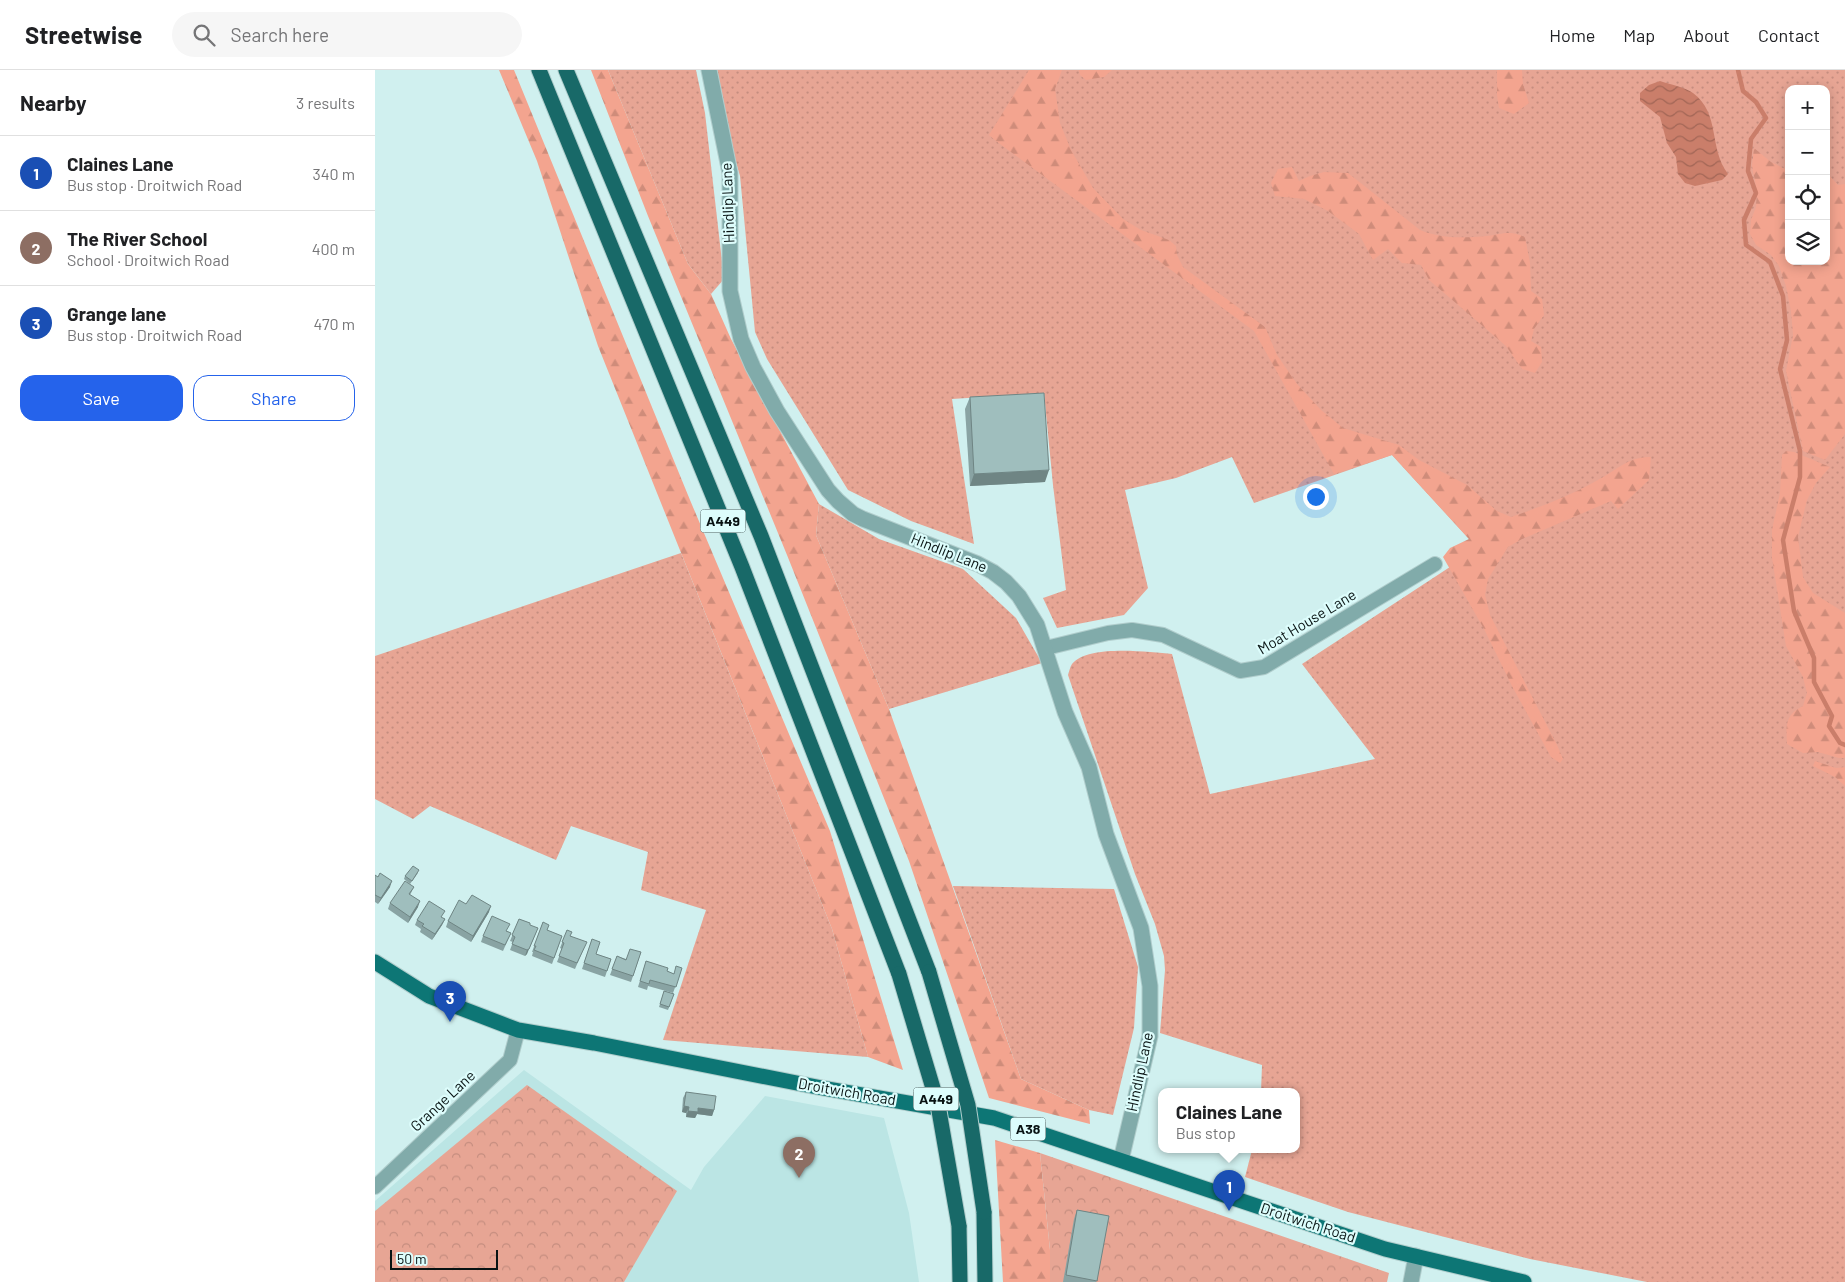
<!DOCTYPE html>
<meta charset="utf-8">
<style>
:root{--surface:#fff;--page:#f6f6f6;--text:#202124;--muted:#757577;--line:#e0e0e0;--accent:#2563eb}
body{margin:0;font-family:Barlow,sans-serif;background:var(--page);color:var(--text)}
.controls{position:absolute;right:15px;top:15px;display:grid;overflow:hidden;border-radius:10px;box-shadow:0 2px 12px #0003}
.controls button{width:45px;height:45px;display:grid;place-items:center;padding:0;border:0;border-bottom:1px solid var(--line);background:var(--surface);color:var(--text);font:25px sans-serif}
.scale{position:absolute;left:15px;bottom:12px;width:108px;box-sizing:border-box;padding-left:5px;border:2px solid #081313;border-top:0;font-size:14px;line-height:18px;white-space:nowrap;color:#081313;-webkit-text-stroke:4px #ddfdfc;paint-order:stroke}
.you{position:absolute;left:940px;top:426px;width:18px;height:18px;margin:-12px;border:4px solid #fff;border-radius:50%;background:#1a73e8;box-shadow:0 0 0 8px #1a73e833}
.badge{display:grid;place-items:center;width:32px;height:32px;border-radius:50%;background:var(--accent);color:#fff;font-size:16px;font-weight:700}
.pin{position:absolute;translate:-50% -41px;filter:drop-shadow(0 1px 2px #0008)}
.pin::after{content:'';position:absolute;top:26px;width:18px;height:15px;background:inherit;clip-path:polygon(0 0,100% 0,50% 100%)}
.popup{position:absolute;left:783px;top:1018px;width:142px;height:65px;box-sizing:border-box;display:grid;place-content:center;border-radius:10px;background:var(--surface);filter:drop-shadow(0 1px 4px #0005);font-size:16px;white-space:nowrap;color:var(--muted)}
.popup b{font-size:19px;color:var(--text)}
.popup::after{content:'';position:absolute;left:50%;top:100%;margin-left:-10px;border:10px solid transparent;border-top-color:var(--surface)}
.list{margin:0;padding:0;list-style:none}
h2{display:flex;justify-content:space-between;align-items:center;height:65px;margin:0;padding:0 20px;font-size:21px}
h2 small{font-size:16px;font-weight:400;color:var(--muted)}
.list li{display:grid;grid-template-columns:32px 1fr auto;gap:15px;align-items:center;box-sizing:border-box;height:75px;padding:0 20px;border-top:1px solid var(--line)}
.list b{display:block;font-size:19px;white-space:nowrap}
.list p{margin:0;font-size:16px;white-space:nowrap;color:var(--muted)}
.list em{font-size:16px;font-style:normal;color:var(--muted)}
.actions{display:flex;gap:10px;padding:15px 20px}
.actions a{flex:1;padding:11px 0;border:1px solid var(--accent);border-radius:15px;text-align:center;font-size:18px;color:var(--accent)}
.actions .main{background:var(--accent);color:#fff}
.icon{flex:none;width:28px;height:28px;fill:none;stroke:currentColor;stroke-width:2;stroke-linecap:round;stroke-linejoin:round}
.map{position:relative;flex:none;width:1470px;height:1212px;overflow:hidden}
header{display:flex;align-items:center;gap:30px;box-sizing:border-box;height:70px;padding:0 25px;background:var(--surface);border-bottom:1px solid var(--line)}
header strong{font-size:24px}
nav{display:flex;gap:28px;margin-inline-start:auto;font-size:18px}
.search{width:350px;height:45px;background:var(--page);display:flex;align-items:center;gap:12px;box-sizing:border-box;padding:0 18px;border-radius:28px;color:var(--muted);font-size:19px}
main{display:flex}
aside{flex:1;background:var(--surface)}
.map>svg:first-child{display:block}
</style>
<header>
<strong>Streetwise</strong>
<div class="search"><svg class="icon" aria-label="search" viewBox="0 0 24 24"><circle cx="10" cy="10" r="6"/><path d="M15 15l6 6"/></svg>Search here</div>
<nav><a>Home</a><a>Map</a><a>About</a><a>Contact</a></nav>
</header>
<main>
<aside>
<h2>Nearby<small>3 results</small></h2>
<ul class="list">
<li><span class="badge" style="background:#1a4fb4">1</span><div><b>Claines Lane</b><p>Bus stop · Droitwich Road</p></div><em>340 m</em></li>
<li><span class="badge" style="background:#8d6e63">2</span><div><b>The River School</b><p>School · Droitwich Road</p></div><em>400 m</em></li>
<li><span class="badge" style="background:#1a4fb4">3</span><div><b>Grange lane</b><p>Bus stop · Droitwich Road</p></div><em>470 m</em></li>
</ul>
<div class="actions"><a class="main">Save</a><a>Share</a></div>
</aside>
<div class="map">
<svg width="1470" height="1212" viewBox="0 0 1470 1212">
<defs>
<pattern id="grass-dots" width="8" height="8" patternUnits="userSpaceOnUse" patternTransform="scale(1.25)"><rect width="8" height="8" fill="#e7a594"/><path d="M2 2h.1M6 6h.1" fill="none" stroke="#c58d7f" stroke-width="1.8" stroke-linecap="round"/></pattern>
<pattern id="forest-firs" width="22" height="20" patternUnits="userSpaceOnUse" patternTransform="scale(1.25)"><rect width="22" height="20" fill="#f3a48f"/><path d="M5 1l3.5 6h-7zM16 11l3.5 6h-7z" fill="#cf8c7a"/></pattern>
<pattern id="park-crowns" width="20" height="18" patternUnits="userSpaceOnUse" patternTransform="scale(1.25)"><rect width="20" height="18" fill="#e7a594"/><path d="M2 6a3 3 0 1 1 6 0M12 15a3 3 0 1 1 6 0" fill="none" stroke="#c58d7f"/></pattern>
<pattern id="water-waves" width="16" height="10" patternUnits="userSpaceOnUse" patternTransform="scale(1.25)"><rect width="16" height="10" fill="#ca7e6a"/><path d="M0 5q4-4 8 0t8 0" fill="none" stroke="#a26656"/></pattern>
</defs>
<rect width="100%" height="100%" fill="#d0f0ef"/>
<path fill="#bbe5e4" d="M149,1000L316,1120L329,1097L390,1026L509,1048L534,1143L544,1212H0V1131Z"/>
<g fill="url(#grass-dots)" fill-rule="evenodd">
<path d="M233,0H321L330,43L349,209L336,224L313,194Z"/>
<path d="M340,0H1470V1212H1272L1155,1189L973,1142L870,1107L877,1080H922V1022H886L887,995L785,963L790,900L789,886L780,854L760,804L693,605C694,602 695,597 697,594C713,574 774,582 797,584L835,724L1000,689L927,594L1081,493L1094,469L1017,385L879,433L857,387L801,408L750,420L773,518L749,545L682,558L668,528L691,520L678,415L669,323L577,329L599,474L536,451L473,420L392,289L380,262L365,106L350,55ZM1414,19H1451V191H1414Z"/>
<path d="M444,434L504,469L588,499L641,548L667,593L514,639L441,465Z"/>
<path d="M306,483L457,859L493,987L288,970L331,840L266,820L273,782L196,756L181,790L55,736L38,749L0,729V586Z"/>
<path d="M578,816L739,819L763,897L759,958L738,1045L714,1040L646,1009Z"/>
</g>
<g fill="url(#forest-firs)">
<path d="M124,0H139L315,430L455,761L528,1000L493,987L457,859L223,276L162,91Z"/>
<path d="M216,0H233L313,194L336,224L356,269L444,434L441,465L514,639L646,1009L714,1040L715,1054L614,1028L534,791L412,485L273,146Z"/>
<path d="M654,0H687L680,19L685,53L696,80L718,118L748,149L766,160L794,170L801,176L802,185L808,197L890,257L902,285L922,314L946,340L968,358L1024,375L1044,390L1092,415L1122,441L1136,447C1165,437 1195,426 1221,411C1241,401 1253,386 1276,387L1274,410L1243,439L1236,431L1147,469L1133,477L1113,509L1110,525L1115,545L1182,675L1188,689L1185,693L1176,687L1138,618L1109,559L1068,487L1075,478L1094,469L1017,385L959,404L879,261L621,71L614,65Z"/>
<path d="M704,0H737L729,7L711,10L705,5Z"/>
<path d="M1122,0H1147L1148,14L1154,33L1139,44L1124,38L1122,25Z"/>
<path d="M1379,78L1396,92L1414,101V191H1451V102L1463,115L1470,114V364L1450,390L1428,381L1411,301L1418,265L1416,241L1411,216L1404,196L1396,185L1381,175L1375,164L1376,150L1381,137L1382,121L1377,96Z"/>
<path d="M917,97L924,111L935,106L949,102L973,103L1045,160C1067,169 1088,168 1112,166C1129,164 1133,160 1150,167L1155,193L1156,221L1167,229L1169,245L1159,259L1156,271L1166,277L1167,292L1160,303L1147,299L1131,276L1054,210L1046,195L1027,193L1013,179L998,190L984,164L953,141L929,129L900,126L896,113L903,99Z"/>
<path d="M1411,381L1419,382L1455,397L1441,413L1432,430L1423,467L1428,507L1438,523L1470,543V688H1464L1443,682L1428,683L1412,674C1411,655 1410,645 1428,636L1432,623L1428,607L1411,576L1397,488V460L1405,423L1407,385Z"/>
<path d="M1440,691L1461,698L1470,697V716L1460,707L1438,696Z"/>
<path d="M620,1070L665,1083L675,1180V1212H628Z"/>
</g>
<g fill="url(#park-crowns)">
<path d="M152,1015L302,1121L249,1212H0V1141Z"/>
<path d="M665,1083L1014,1203L1012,1212H675V1180Z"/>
</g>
<path fill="url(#water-waves)" d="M1285,11C1294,14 1312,18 1318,23C1346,44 1333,77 1353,104L1347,110L1320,116L1310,113L1303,104L1301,87L1292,73L1285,47L1265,31V23L1274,15Z"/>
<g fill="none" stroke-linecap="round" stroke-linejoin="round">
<path stroke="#ca7e6a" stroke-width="4.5" d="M1363,0L1368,21L1381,32L1391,48L1376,69L1373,101L1381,123L1369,150L1371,175L1395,192L1408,226L1412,270L1405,299L1425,381V407L1408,470L1419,541L1439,588V612L1457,646L1454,656L1465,673L1470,675"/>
<defs>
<g id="minor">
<path d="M671,578L733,563L757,560L788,565L865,601L889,597L1060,494"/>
<path d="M0,1117L135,990L143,960"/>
</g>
<g id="tertiary">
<path d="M334,0L355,103V221L366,269L378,297L402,341L453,420L463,431L478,444L488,449L603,494L618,502L631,512L644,526L662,555L690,642L714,697L731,764L766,858L775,916V966L746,1090"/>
<path d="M1036,1212L1041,1186"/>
</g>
<path id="primary" d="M0,892L54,926L143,960L219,973L442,1017L619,1048L1010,1179L1149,1212"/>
<g id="trunk">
<path d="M164,0L367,497L524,904"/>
<path d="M191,0L386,466L554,902"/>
<path d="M609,1142L610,1212"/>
<path d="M584,1156L585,1212"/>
</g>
</defs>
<use href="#minor" stroke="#b0cdcc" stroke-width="16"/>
<use href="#tertiary" stroke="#b0cdcc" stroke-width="17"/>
<use href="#primary" stroke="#b0cdcc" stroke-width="17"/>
<use href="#trunk" stroke="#b0cdcc" stroke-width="17"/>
<use href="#minor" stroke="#81abaa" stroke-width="14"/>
<use href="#tertiary" stroke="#81abaa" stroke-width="15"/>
<use href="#primary" stroke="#0d7675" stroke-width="15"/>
<use href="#trunk" stroke="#186968" stroke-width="15"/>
<defs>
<g id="trunk-bridge">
<path d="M554,902L593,1035L609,1142"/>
<path d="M524,904L563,1035L584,1156"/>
</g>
</defs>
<use href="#trunk-bridge" stroke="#b0cdcc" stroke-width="17" stroke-linecap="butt"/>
<use href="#trunk-bridge" stroke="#186968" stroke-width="15"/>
</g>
<g fill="#89a3a3">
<path d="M595,327L670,412L595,416L590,339Z"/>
<path d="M43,803L35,814L29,809L30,806Z"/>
<path d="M0,805L15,817L3,834L0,832Z"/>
<path d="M39,817L35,825L43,837L33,853L13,839L15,833Z"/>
<path d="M91,834L114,842L96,872L71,857L73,851Z"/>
<path d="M68,848L70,849L67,855L57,870L45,862L46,859L40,855L42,850Z"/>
<path d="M144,849L155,853L152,884L150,886L135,880L138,872L135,871Z"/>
<path d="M168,852L172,860L187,866L177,894L157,886L158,882H157Z"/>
<path d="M192,860L195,866L209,878L200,899L182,892L187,879L185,878Z"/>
<path d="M132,861L136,863L128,881L106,872L108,866Z"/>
<path d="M217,869L221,884L236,889L230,907L207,899Z"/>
<path d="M266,882L256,912L235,905L242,886L251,889Z"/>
<path d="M271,891L292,901L299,904L307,898L298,923L273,916L272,920L263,917Z"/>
<path d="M289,921L299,924L293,940L284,937Z"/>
<path d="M311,1022L339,1040L337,1046L322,1044L320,1048L311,1047V1043L307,1042L308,1028Z"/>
<path d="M702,1140L734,1146L721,1212H688L699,1149Z"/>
</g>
<g fill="#6f8584">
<path d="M674,400L670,412L595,416L599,404Z"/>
<path d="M17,811L15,817L3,834L6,828Z"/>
<path d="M45,831L43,837L33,853L35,847Z"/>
<path d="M116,836L114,842L96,872L98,866Z"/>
<path d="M70,849L67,855L57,870L60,864Z"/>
<path d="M163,858L152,884L150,886L152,880Z"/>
<path d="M309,1036L314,1037L311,1043L307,1042Z"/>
<path d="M323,1038L339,1040L337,1046L322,1044L320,1048L311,1047L313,1041Z"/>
</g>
<g fill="#9fbebd" stroke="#6f8584">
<path d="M669,323L674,400L599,404L595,327Z"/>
<path d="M38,796L44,800L37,811L30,806Z"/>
<path d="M5,803L17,811L6,828L0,825V805L3,807Z"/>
<path d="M30,811L39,817L34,824L45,831L35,847L15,833Z"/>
<path d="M97,825L116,836L98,866L73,851L84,830L91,834Z"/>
<path d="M54,831L70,841L66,847L70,849L60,864L47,856L49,854L42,850Z"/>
<path d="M117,846L135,854L131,861L136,863L130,875L108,866Z"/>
<path d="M144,849L155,853V855L163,858L154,879L152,880L137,874L140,867L137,865Z"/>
<path d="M168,852L174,855L172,860L187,866L179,888L159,880L161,876H159Z"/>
<path d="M192,860L197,862L195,866L212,872L202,893L184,886L189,873L187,872Z"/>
<path d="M217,869L225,872L221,884L236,889L232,901L209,893Z"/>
<path d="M255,879L266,882L258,906L237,899L242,886L251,890Z"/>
<path d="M271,891L293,898L292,901L299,904L301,896L307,898L301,917L275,910L274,914L265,911Z"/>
<path d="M289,921L299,924L294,937L285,934Z"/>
<path d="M311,1022L341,1026L339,1040L323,1038V1042L313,1041L314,1037L309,1036Z"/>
<path d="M702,1140L734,1146L722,1211L691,1205Z"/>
</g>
<g text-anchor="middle" stroke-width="4.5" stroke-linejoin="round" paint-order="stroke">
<g fill="#ddfdfc" stroke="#485959" stroke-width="1">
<rect x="325.5" y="439.5" width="45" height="23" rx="4"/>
<rect x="538.5" y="1017.5" width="45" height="23" rx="4"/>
<rect x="635.5" y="1047.5" width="35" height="23" rx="4"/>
</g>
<g font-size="14" font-weight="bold" fill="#081313">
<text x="348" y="456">A449</text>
<text x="561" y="1034">A449</text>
<text x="653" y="1064">A38</text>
</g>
<g font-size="15" fill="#081313" stroke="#ddfdfc">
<text transform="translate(353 133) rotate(-92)" y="5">Hindlip Lane</text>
<text transform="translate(574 483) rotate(22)" y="5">Hindlip Lane</text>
<text transform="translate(932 552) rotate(-31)" y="5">Moat House Lane</text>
<text transform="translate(765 1002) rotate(-78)" y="5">Hindlip Lane</text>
<text transform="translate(472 1022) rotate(10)" y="5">Droitwich Road</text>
<text transform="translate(68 1031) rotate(-43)" y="5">Grange Lane</text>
<text transform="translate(933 1153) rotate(18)" y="5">Droitwich Road</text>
</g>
</g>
</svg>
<div class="controls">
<button>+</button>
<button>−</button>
<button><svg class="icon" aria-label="locate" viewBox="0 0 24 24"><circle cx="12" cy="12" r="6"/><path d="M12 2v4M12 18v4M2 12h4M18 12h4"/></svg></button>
<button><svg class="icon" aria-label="layers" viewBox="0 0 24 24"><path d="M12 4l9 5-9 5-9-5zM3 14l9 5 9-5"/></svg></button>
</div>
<div class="scale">50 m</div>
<div class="you"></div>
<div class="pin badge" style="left:854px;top:1141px;background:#1a4fb4">1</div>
<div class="popup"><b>Claines Lane</b>Bus stop</div>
<div class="pin badge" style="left:424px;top:1108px;background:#8d6e63">2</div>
<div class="pin badge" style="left:75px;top:952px;background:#1a4fb4">3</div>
</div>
</main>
